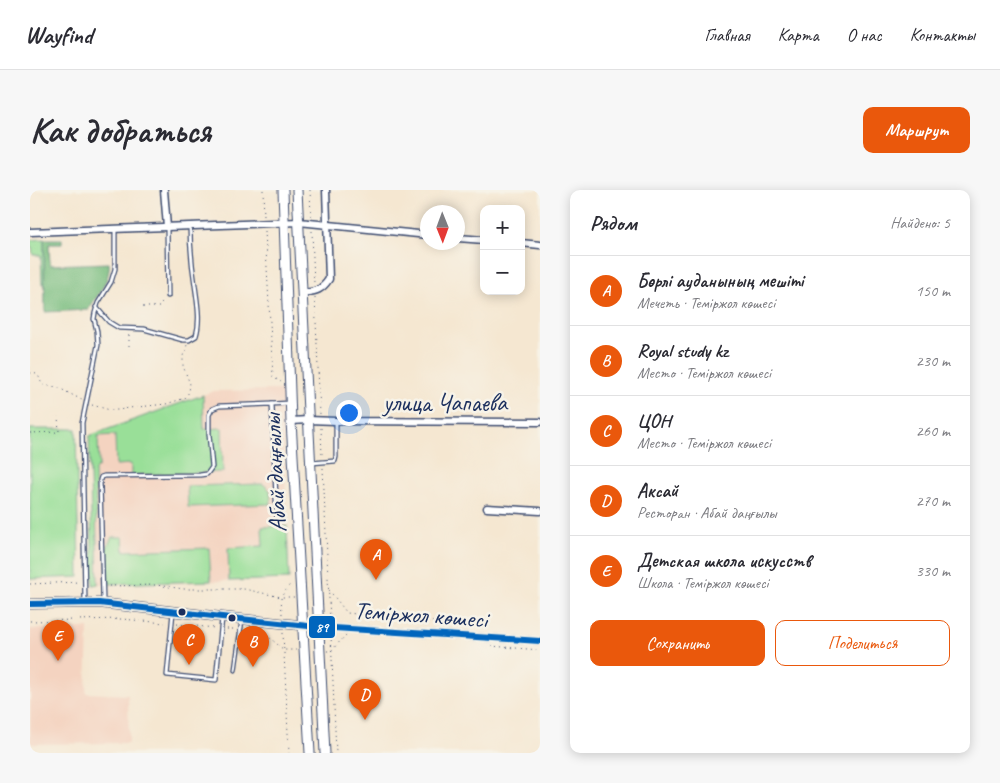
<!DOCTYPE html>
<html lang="ru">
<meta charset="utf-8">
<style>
:root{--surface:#fff;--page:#f7f7f7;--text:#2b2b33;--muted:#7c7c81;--line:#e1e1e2;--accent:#ea580c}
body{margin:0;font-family:Caveat,sans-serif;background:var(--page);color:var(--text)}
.controls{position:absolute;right:15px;top:15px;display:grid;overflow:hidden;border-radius:10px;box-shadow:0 2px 12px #0003}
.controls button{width:45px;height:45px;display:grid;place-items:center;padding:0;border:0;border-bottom:1px solid var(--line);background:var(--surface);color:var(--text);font:25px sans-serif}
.compass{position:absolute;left:390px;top:15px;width:45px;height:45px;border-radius:50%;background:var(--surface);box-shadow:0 2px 12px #0003;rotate:179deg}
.you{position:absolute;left:318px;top:222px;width:18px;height:18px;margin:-12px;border:4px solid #fff;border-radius:50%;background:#1a73e8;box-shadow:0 0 0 8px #1a73e833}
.badge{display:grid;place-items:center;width:32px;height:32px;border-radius:50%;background:var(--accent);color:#fff;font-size:16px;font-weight:700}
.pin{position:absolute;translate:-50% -41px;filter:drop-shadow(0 1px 2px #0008)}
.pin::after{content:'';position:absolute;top:26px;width:18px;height:15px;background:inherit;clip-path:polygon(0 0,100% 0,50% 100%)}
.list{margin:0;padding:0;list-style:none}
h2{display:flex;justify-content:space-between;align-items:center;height:65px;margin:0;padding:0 20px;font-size:21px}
h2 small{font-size:16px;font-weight:400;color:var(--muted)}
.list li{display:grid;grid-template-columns:32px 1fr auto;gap:15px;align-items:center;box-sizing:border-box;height:70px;padding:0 20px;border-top:1px solid var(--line)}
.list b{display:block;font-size:19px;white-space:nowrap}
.list p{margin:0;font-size:16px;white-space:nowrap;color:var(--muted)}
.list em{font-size:16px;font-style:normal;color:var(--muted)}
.actions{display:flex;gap:10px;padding:15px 20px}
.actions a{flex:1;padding:11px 0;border:1px solid var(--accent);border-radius:10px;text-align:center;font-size:18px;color:var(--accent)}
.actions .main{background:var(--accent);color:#fff}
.map{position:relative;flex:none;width:510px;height:563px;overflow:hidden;border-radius:10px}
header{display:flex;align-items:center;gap:30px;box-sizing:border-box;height:70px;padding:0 25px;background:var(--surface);border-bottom:1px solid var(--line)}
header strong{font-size:24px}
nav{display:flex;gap:28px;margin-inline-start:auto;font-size:18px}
.intro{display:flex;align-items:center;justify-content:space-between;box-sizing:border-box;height:120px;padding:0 30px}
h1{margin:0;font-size:35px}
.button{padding:12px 22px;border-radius:10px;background:var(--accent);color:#fff;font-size:18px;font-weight:700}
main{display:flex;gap:30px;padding:0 30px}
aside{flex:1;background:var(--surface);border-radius:10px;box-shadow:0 2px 12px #0003}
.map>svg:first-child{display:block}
</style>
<header>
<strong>Wayfind</strong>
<nav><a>Главная</a><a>Карта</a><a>О нас</a><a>Контакты</a></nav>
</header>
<div class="intro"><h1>Как добраться</h1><a class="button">Маршрут</a></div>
<main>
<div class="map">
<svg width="510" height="563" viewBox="0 0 510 563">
<rect width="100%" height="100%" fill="#f7f3e8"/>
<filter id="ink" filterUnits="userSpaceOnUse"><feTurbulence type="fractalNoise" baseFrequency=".02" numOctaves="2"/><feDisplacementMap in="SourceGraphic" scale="10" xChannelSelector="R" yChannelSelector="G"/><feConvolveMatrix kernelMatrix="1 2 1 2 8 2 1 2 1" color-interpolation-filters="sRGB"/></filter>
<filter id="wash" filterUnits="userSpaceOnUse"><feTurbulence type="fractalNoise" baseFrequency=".0096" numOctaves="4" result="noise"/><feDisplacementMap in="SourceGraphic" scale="20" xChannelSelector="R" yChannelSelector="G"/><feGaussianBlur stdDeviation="1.12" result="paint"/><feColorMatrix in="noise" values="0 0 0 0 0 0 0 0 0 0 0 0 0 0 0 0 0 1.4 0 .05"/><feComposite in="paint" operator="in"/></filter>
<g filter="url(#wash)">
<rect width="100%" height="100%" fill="#f5e7d1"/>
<g fill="#f4d3c0">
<path d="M252,200L259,389L63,395L59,246L184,201Z"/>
<path d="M58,438L56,503L98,505L99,553L0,554V439Z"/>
</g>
<g fill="#99df98" stroke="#5a877b">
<path d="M14,49V94H12L11,65H3L2,57H0V50Z"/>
<path d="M173,205L174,239L192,238L193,282L101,285V274L86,275L85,245L68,246L69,276L65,280L68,394L63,395L59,246Z"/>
<path d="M0,239H46L49,387L0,389Z"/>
<path d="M233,294L240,300L241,314L158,317L157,296Z"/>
<path d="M257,336L259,389L199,391L198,358L233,356L232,337Z"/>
<path d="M82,347H93L94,361L179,358L181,391L77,394L76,359Z"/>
</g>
<path fill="#7abe80" stroke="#4a766f" d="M14,49H32V54H19L20,75L79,73C81,90 67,106 58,120L15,122Z"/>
</g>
<g filter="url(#ink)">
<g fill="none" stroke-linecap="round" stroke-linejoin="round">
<defs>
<g id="lane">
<path d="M137,38L138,106"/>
<path d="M66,117L79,132L89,138L114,139L153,150H159L166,146C171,130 167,111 165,95C162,76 160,57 160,37"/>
<path d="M242,214L260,213"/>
<path d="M281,273L305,271L306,267V232"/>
<path d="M55,411L52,233L68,155L67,141L64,129L65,123L68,113L81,92L85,79V40"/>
<path d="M73,411L70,290L71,287L74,286L170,285L177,284L182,277L179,244V225L182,219L189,216L242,214L247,331"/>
<path d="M143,422L137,485L186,490L192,428"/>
<path d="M205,480L212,430"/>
</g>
<g id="street">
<path d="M134,0L137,37"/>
<path d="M0,42L269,32L398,45"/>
<path d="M428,48L454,50"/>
<path d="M491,53L510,55"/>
<path d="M273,103C286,101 291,101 299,89L296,0"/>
<path d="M261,231L278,230L306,231L510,232"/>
<path d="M457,318L510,321"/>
<path d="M288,437L510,451"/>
</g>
<g id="secondary">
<path d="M253,0L261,231L280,563"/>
<path d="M267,0L295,563"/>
<path d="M0,414L69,413L192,427L288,437"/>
</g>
</defs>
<use href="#lane" stroke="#3c4b6f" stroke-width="5.5"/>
<use href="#street" stroke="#3c4b6f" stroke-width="9"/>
<use href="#secondary" stroke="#3c4b6f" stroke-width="11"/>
<g stroke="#3c4b6f" stroke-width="1" stroke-dasharray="1 4" stroke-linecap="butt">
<path d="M233,0L234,27"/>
<path d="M280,0L281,27"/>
<path d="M235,41L243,187L251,192"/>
<path d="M282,41L284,94"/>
<path d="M285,108L290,224"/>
<path d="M113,117H129L134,110"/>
<path d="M99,145V156"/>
<path d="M0,183C11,183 8,189 13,195L27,197L52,210"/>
<path d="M62,215L80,220H89L99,218L136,214L155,208L159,202L160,194L153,176V166L157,155"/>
<path d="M291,238L292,266"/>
<path d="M0,243L29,242L28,226"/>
<path d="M293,278L300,431"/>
<path d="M0,394L49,392"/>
<path d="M79,396L126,395L154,399H214L251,407H264"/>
<path d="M299,400L317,423L444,436"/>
<path d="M252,424L251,407L261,393"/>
<path d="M0,431L92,429L135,433"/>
<path d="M147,434L185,438"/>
<path d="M197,439H205"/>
<path d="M217,441L233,442L254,460H266"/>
<path d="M253,443L259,563"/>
<path d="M301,445L306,563"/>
<path d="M461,456L510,460"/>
<path d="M297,461H301L316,445"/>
</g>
<use href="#lane" stroke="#fff" stroke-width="3"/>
<use href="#street" stroke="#fff" stroke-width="6"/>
<use href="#secondary" stroke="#fff" stroke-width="9"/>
<defs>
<path id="bus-1" d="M0,414L69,413L192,427L288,437L510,451"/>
</defs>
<use href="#bus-1" stroke="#f7f3e8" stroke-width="10"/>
<use href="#bus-1" stroke="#0065bd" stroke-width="6"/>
</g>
</g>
<g fill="#1b2f5e" stroke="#f7f3e8" stroke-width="2">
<circle cx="152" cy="422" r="4.5"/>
<circle cx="202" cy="428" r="4.5"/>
</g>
<g text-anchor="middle" stroke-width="5" stroke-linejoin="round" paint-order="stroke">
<g font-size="25" fill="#1b2f5e" stroke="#f7f3e8">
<text x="415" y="221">улица Чапаева</text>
<text transform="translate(244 283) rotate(-93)" y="9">Абай даңғылы</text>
<text transform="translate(391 424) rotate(4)" y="9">Теміржол көшесі</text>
</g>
</g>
<rect stroke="#f7f3e8" stroke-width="2" x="278" y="425" width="28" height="24" rx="5" fill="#0065bd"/>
<g font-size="14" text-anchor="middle" font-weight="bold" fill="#fff">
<text x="292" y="442">89</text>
</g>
</svg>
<div class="controls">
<button>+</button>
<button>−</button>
</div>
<svg class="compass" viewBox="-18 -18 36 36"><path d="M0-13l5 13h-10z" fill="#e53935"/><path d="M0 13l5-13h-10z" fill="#7c7c81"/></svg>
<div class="you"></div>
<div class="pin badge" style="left:346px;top:390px">A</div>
<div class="pin badge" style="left:223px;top:477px">B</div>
<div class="pin badge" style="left:159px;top:475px">C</div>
<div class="pin badge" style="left:335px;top:530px">D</div>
<div class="pin badge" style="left:28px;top:471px">E</div>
</div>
<aside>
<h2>Рядом<small>Найдено: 5</small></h2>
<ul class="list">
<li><span class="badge">A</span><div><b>Бөрлі ауданының мешіті</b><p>Мечеть · Теміржол көшесі</p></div><em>150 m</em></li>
<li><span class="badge">B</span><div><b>Royal study kz</b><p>Место · Теміржол көшесі</p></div><em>230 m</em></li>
<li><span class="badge">C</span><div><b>ЦОН</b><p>Место · Теміржол көшесі</p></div><em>260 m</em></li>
<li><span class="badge">D</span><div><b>Аксай</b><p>Ресторан · Абай даңғылы</p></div><em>270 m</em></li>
<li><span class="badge">E</span><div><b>Детская школа искусств</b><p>Школа · Теміржол көшесі</p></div><em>330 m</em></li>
</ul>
<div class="actions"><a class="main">Сохранить</a><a>Поделиться</a></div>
</aside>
</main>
